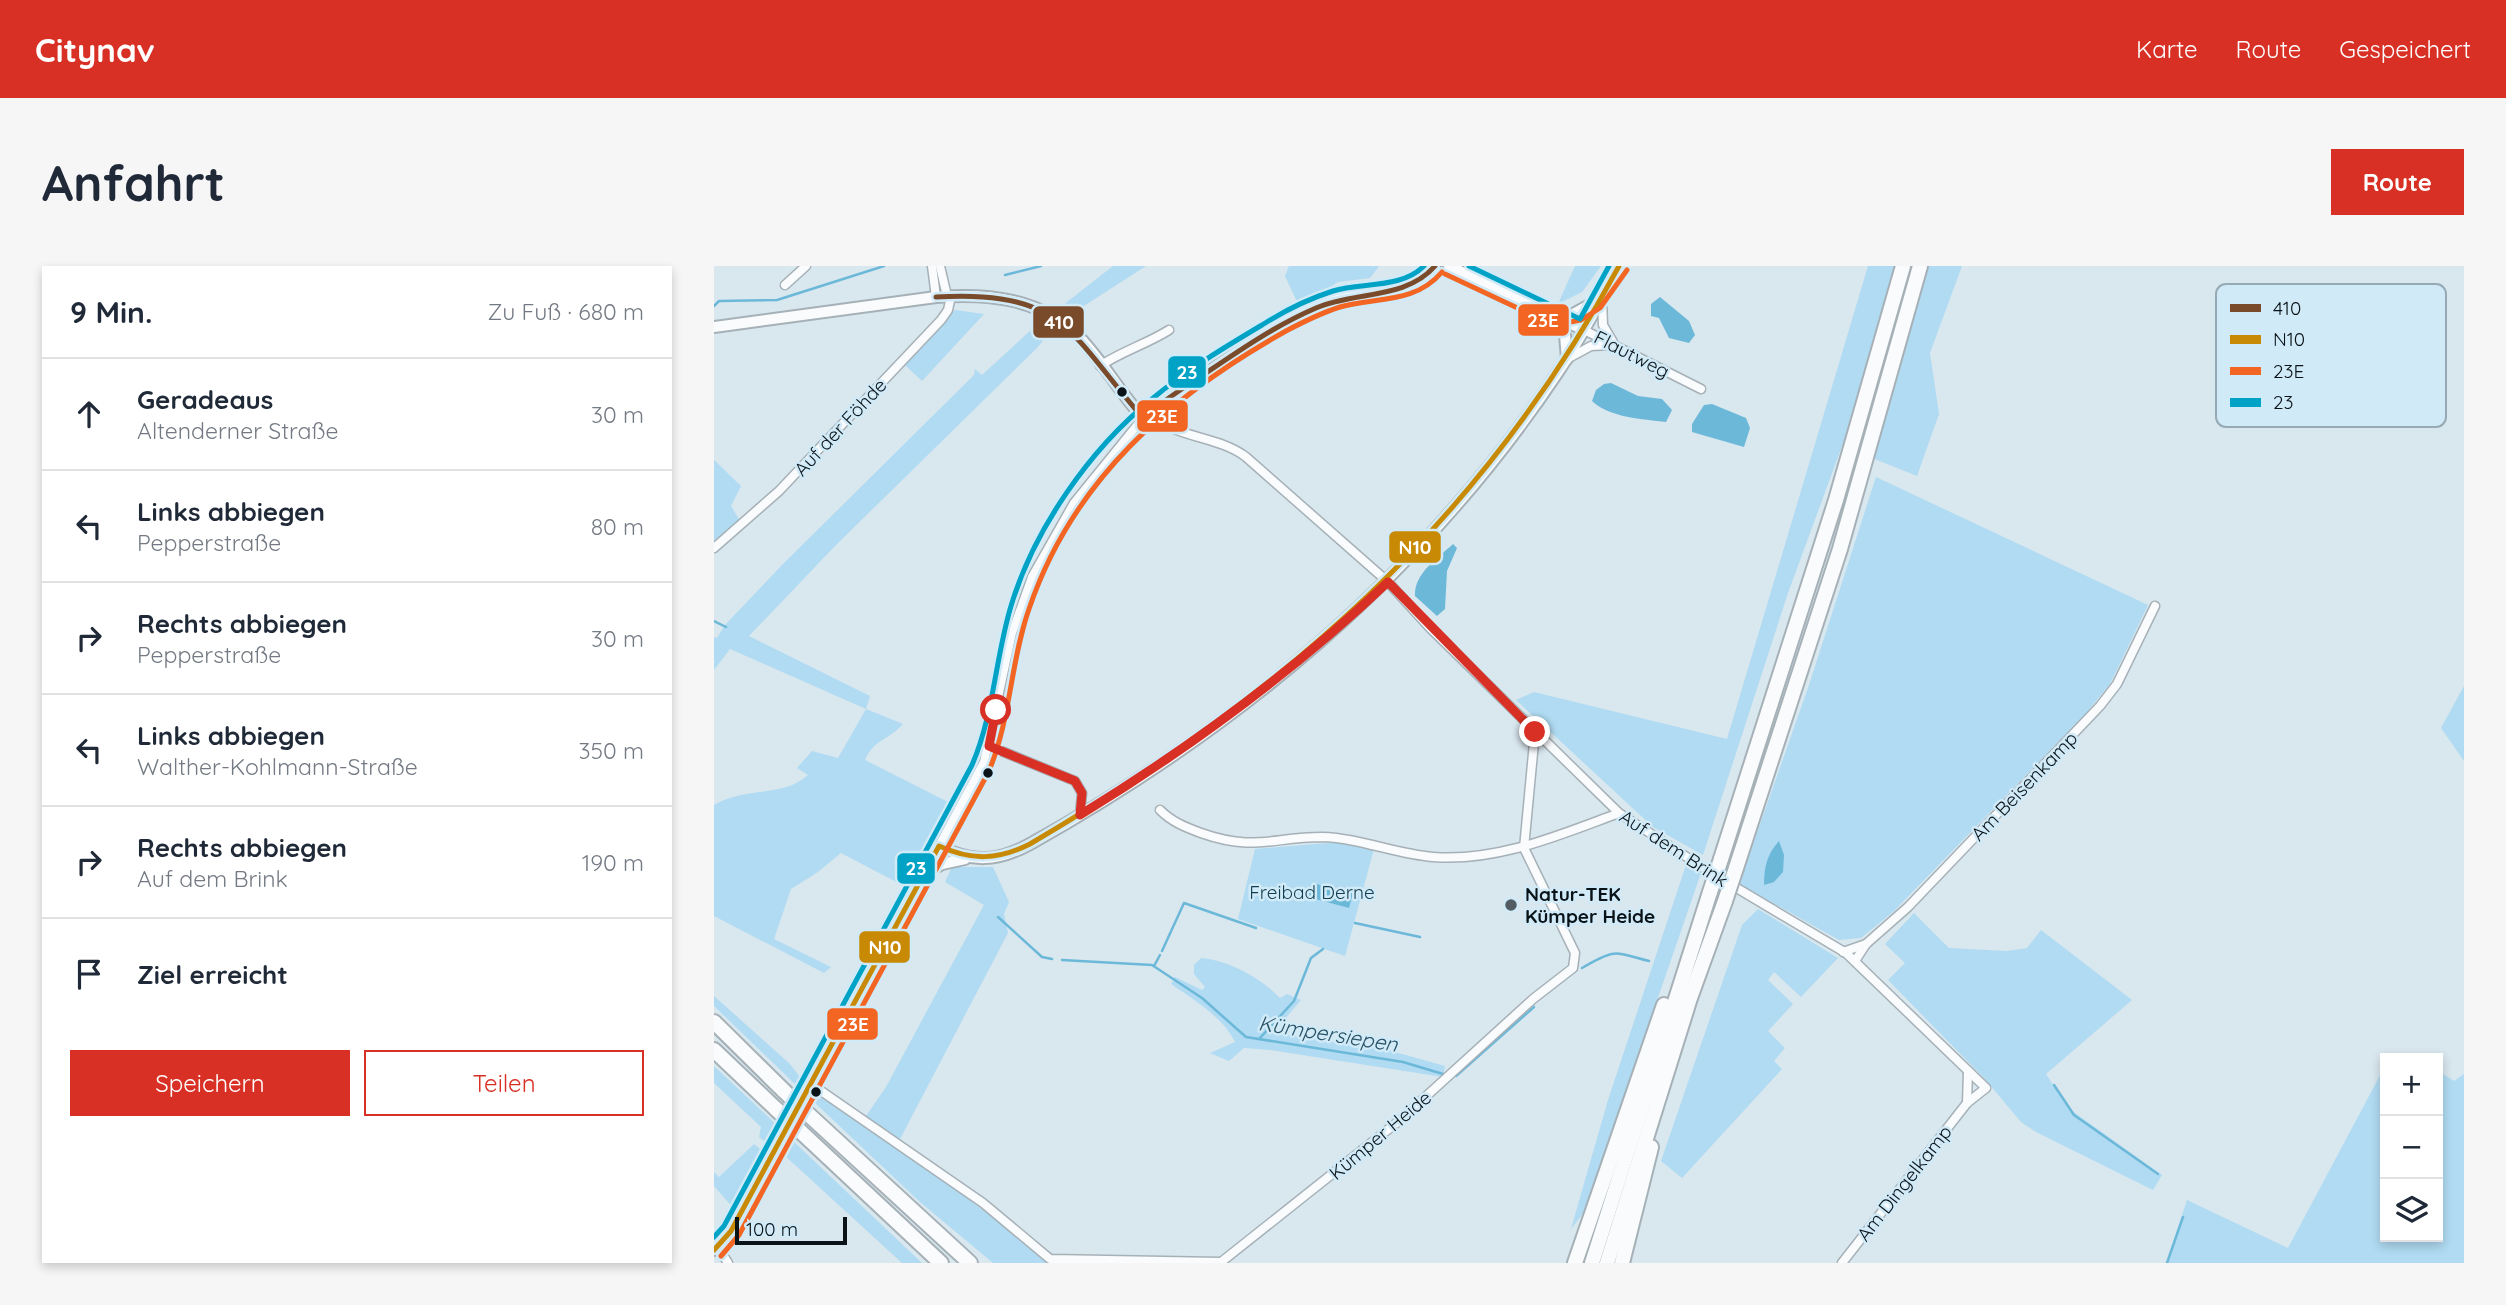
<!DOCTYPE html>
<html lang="de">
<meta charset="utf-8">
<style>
:root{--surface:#fff;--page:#f6f6f7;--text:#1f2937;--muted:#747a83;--line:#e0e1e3;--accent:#d93025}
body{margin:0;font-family:Quicksand,sans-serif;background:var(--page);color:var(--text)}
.controls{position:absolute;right:21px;bottom:21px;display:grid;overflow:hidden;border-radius:0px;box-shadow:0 4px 10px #0003}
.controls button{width:63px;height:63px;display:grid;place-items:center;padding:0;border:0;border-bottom:2px solid var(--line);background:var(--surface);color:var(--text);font:35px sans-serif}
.scale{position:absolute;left:21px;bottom:18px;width:112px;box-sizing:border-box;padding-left:7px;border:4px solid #0a1318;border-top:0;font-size:19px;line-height:24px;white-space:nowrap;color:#0a1318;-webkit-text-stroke:5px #d1eaf7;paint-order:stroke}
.stop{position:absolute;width:21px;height:21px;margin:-16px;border:5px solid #d93025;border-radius:50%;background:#fff}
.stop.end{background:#d93025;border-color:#fff;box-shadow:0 2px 7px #0008}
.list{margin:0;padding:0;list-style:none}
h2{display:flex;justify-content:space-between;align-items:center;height:91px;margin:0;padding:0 28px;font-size:30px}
h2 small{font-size:23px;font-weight:400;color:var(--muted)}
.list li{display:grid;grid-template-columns:46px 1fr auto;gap:21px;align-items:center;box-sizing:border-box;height:112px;padding:0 28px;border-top:2px solid var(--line)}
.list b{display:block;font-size:26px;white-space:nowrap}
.list p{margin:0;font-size:23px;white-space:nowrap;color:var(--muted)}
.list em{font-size:23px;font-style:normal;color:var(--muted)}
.actions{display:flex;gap:14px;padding:21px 28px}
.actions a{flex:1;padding:16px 0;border:2px solid var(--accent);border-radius:0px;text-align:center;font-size:24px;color:var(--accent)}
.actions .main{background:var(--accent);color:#fff}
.icon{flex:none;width:38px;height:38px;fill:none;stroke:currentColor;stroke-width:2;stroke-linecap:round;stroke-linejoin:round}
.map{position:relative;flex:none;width:1750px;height:997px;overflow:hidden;border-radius:0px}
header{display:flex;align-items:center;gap:42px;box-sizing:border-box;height:98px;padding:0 35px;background:var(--accent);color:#fff}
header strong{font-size:33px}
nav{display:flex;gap:38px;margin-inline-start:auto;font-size:24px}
.intro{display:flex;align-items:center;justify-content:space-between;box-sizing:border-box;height:168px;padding:0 42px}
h1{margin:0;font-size:49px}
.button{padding:18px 32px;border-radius:0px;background:var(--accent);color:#fff;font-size:24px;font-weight:700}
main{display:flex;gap:42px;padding:0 42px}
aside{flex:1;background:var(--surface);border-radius:0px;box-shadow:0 4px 10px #0003}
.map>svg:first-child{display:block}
</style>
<header>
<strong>Citynav</strong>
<nav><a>Karte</a><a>Route</a><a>Gespeichert</a></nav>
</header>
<div class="intro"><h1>Anfahrt</h1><a class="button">Route</a></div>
<main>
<aside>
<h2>9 Min.<small>Zu Fuß · 680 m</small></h2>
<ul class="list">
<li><svg class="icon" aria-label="ahead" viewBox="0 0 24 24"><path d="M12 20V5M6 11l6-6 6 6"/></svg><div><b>Geradeaus</b><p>Altenderner Straße</p></div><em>30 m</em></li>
<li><svg class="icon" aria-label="left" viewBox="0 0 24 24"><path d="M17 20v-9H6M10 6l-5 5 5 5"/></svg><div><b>Links abbiegen</b><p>Pepperstraße</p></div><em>80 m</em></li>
<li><svg class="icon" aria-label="right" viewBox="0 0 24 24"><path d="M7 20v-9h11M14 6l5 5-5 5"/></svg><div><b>Rechts abbiegen</b><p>Pepperstraße</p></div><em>30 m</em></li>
<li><svg class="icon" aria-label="left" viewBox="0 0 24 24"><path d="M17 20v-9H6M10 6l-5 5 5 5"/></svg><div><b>Links abbiegen</b><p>Walther-Kohlmann-Straße</p></div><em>350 m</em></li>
<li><svg class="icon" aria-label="right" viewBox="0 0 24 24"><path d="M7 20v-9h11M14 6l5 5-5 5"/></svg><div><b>Rechts abbiegen</b><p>Auf dem Brink</p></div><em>190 m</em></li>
<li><svg class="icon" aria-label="arrive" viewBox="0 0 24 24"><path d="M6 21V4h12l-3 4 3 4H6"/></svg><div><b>Ziel erreicht</b></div></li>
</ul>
<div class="actions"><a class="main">Speichern</a><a>Teilen</a></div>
</aside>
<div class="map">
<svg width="1750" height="997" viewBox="0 0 1750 997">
<rect width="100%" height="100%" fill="#d9e7ef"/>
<g fill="#b0dbf2">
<path d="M399,0H432L351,52L339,47Z"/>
<path d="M575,0H665L656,12L624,16L585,40L571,10Z"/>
<path d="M861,0H887L868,26L844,38Z"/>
<path d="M1154,0H1248L1216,87L1225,148L1203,210L1128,180L1074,327L989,589L939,561L802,434L820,426L1013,473Z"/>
<path d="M241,44L270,48L208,115L191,99Z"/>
<path d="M328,54L339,62L323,82L121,280L35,370L156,430L152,443L189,458C175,474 160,473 151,494L236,537L192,621L127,587L104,606L77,623L60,673L117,701L110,707L0,650V539C32,520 69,532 94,509L83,502L98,485L124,492L152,443L16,383L0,404V371L3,372L11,359L68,299L260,109L261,103L268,109Z"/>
<path d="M0,194L27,220L17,240L26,255L0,277Z"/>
<path d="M1162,211L1434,339L1396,418L1373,446L1180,645L1147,672L1125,674L1025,618L1095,419Z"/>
<path d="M1750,420V495L1727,462Z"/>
<path d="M626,576L660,583L631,690L524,653L541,583Z"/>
<path d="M972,599L987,607L870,946L857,963L894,834Z"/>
<path d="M238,601H279L295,636L290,648L294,667L186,873L150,853L172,821L270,639L231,616Z"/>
<path d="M1044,643L1124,692L1087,731L1060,706L1054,714L1079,738L1054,765L1071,782L1060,795L1068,803L968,912L947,895L1028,659Z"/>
<path d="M1200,647L1235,682L1293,685L1313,682L1327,664L1418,734L1332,808L1354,842L1448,909L1439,924L1322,866L1307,856L1270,812L1174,714L1191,697L1171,678Z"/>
<path d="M487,692C514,694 547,712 566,732L573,728L587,734L559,767L674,784L731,800L729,811L556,784L530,782L515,795L496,787L521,776C508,750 480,734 457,718L461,711L488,724L491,721L480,708V699Z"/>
<path d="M0,730L76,798L89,815L85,822L0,740Z"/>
<path d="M0,800L66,862L56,880L45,871L47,861L0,817Z"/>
<path d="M1671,800V971H1724V805L1740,815L1750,808V997H1452L1473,934L1574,982Z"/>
<path d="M108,832L241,923L339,997H279L206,936L99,835Z"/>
<path d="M80,876L208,997H188L69,888Z"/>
<path d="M40,878L53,889L21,944L0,920V906L5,911Z"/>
</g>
<g fill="#6cb8d9">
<path d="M946,31L975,55L981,69L975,77L955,72L945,52L937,50V38Z"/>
<path d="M897,117L924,130L948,133L958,144L952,156C929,153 896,152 878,135L882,124L890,118Z"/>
<path d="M998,138L1032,152L1036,162L1030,181L978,166V158L990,139Z"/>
<path d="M739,278L743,282L733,305L731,343L723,350L701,330C700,307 724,292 739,278Z"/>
<path d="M1065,575L1070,589L1069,606L1060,616L1050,619C1050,601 1053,588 1065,575Z"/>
<path d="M598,617L639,627L635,642L594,631Z"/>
</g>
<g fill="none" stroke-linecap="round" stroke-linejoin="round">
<g stroke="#6cb8d9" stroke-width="2.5">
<path d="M291,9L327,0"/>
<path d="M0,40L5,35L63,34L170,0"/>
<path d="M0,355L12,361"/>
<path d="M284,651L328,691L338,693"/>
<path d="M641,657L706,671"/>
<path d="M448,685L470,637L542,662"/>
<path d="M348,694L438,699L488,732L532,771L689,796L729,808"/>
<path d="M440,700L446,689"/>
<path d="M868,702C902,682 900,686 935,695"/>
<path d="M546,772L580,735L597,692L609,683"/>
<path d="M742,810L820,741"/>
<path d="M1340,819L1360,849L1444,908"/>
<path d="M1453,997L1469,951"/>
</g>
<defs>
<g id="street">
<path d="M218,0L222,31"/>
<path d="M226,0L233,30"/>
<path d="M71,19L92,0"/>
<path d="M888,33L889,59L899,76"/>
<path d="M870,64L987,123"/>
<path d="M853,93L877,80L898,79"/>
<path d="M386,100C408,85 433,78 455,64"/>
<path d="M435,146C459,173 504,169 532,191L674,316L717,363L905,547L1002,610"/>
<path d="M0,282L65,225L227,54L234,44L237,30"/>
<path d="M275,480L361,515L368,527L366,549"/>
<path d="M446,544C458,556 471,561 487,567C541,586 558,571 608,571C646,572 681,588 719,591C784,596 845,569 905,547"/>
<path d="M225,580L270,496L298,367L318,311L360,237L429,152"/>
<path d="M1016,618L1132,687L1272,822L1253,837L1128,997"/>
<path d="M1129,686L1152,678"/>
<path d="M1141,695L1152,678L1194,641L1386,440L1403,418L1441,340"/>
<path d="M97,818L269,937L336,993L507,996"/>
<path d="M1253,837L1254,805"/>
<path d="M0,975L14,997"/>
<path d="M506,997L686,854L819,733L859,702L861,687L810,582L821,466"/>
</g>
<g id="secondary">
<path d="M735,0L870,64"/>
<path d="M843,49L859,48L886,33"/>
<path d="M840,50L851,69L853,93"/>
<path d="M0,61L222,31C275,27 327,32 366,72C389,96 406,127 429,152C446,136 466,124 486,111C528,82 573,50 622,34C653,24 702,31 721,0"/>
<path d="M211,607L228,598L251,593"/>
<path d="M0,984L17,965L225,580C258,597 283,596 316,578C526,461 710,307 844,106C867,72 886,35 905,0"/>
</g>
<g id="highway">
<path d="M1007,593L1122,234L1189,0"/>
<path d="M1022,602L1126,283L1206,0"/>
<path d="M0,756L70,825"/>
<path d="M0,784L62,843"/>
<path d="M94,848L256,997"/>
<path d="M86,865L227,997"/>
<path d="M861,997L950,739"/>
<path d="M878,997L996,626"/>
<path d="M893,997L976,732L1011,635"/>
<path d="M908,997L937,881"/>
</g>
</defs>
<use href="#street" stroke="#a6b1b7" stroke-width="11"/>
<use href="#secondary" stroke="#a6b1b7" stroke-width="14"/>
<use href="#highway" stroke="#a6b1b7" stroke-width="18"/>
<use href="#street" stroke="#f9fbfd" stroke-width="8"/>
<use href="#secondary" stroke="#f9fbfd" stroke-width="10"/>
<use href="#highway" stroke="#f9fbfd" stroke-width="14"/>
<defs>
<g id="highway-bridge">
<path d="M996,626L1007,593"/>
<path d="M1011,635L1022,602"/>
<path d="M70,825L94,848"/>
<path d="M62,843L86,865"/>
</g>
</defs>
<use href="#highway-bridge" stroke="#a6b1b7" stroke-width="18" stroke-linecap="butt"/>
<use href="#highway-bridge" stroke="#f9fbfd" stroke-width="14"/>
<defs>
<g id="bus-1">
<path d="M222,31C351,24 355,67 429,152"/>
<path d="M429,152C447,136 466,124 486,111C523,86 560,60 602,42C640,25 692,34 721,0"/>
</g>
<path id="bus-2" d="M0,984L17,965L225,580C258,595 284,594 316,578C568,430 765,260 905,0"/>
<g id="bus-3">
<path d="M731,8L840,59L867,54L886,42L913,4"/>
<path d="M7,990L25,969L274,507C297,454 296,397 315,343C359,213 456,130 572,65C589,56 607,47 626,41C662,31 701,38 728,6"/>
</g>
<g id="bus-4">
<path d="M755,0L866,53L895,0"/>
<path d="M0,971L10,960L258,499C280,448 281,393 297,340C320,263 376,183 438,133C471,105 511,81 548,59C570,45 594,33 619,25C648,16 687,23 710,0"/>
</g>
</defs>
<use href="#bus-1" stroke="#d1eaf7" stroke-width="10"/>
<use href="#bus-2" stroke="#d1eaf7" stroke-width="10"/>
<use href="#bus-3" stroke="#d1eaf7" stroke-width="10"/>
<use href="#bus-4" stroke="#d1eaf7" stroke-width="10"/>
<use href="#bus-1" stroke="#7a4b2a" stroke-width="5"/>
<use href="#bus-2" stroke="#c88905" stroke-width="5"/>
<use href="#bus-3" stroke="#f26522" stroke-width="5"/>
<use href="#bus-4" stroke="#00a2c5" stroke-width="5"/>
</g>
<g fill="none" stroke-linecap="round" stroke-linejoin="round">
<path stroke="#d93025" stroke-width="9" d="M282,444L275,480L361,515L368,527L366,549C477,481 579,406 674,316L821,466"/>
</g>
<g fill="#0a1318" stroke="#d1eaf7" stroke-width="2.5">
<circle cx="408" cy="126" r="6"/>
<circle cx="274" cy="507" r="6"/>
<circle cx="102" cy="826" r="6"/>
</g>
<circle fill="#525d63" stroke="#d1eaf7" stroke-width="2.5" cx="797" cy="639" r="7"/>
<g text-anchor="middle" stroke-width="5" stroke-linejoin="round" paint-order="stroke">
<g font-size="19" fill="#0a1318" stroke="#d1eaf7">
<text transform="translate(918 88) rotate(27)" y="7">Flautweg</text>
<text transform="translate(126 161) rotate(-47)" y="7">Auf der Föhde</text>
<text transform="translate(1310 520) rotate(-46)" y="7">Am Beisenkamp</text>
<text transform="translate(960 582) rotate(33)" y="7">Auf dem Brink</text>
<text transform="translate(666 869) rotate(-40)" y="7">Kümper Heide</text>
<text transform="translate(1190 917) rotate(-52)" y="7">Am Dingelkamp</text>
</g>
<g font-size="19" fill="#133e51" stroke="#d1eaf7">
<text x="598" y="633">Freibad Derne</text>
</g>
<g font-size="19" font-weight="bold" fill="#0a1318" stroke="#d1eaf7" text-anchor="start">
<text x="811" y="635">Natur-TEK<tspan x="811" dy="22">Kümper Heide</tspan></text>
</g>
<g font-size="21" font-style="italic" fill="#275164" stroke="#d1eaf7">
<text transform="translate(614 768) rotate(9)" y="7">Kümpersiepen</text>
</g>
</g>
<rect x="1502" y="18" width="230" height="143" rx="10" fill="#d1eaf7" stroke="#95aab4" stroke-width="2"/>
<rect x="1516" y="38" width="31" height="8" fill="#7a4b2a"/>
<rect x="1516" y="69" width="31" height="9" fill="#c88905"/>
<rect x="1516" y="101" width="31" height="8" fill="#f26522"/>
<rect x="1516" y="132" width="31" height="9" fill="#00a2c5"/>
<g font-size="19" fill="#0a1318">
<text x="1559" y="49">410</text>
<text x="1559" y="80">N10</text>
<text x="1559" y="112">23E</text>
<text x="1559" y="143">23</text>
</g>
<g stroke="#d1eaf7" stroke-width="2.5">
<rect x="803" y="37" width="53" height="34" rx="7" fill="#f26522"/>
<rect x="318" y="39" width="53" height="34" rx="7" fill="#7a4b2a"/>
<rect x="453" y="89" width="40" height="34" rx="7" fill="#00a2c5"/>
<rect x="422" y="133" width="53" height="34" rx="7" fill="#f26522"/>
<rect x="674" y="264" width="54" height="34" rx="7" fill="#c88905"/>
<rect x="182" y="586" width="40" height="33" rx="7" fill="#00a2c5"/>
<rect x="144" y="664" width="53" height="34" rx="7" fill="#c88905"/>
<rect x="112" y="741" width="53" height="34" rx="7" fill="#f26522"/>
</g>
<g font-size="19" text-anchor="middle" font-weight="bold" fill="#fff">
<text x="829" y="61">23E</text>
<text x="345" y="63">410</text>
<text x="473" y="113">23</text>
<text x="448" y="157">23E</text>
<text x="701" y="288">N10</text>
<text x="202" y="609">23</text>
<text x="171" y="688">N10</text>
<text x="139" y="765">23E</text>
</g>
</svg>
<div class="controls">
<button>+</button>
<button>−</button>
<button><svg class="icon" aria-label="layers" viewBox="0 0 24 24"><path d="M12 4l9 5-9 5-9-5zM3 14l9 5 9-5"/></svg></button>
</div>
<div class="scale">100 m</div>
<div class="stop" style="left:282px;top:444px"></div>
<div class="stop end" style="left:821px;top:466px"></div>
</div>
</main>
